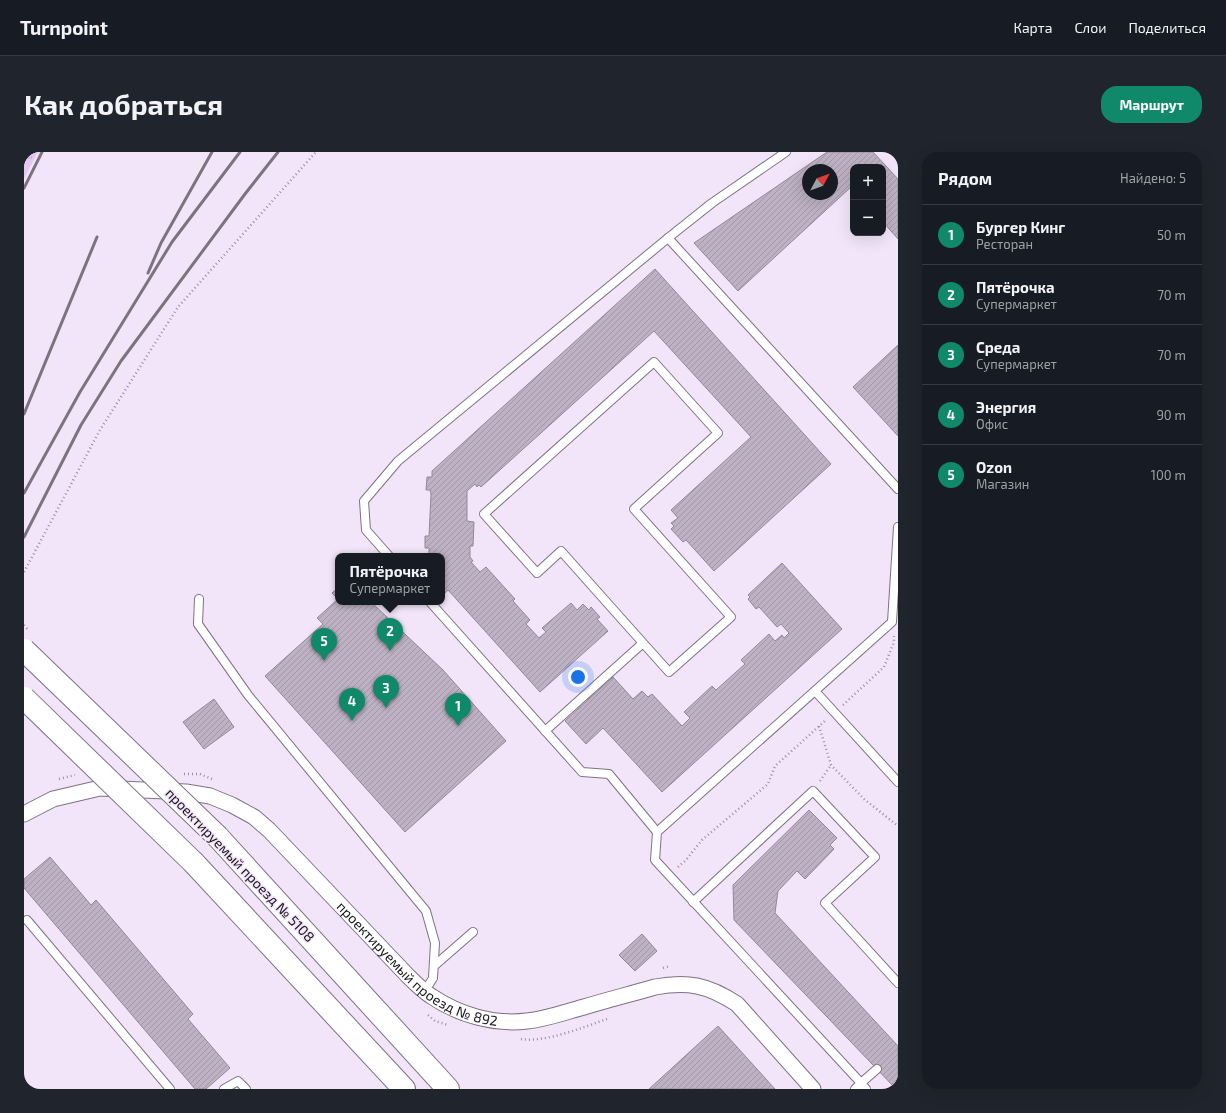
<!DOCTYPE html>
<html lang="ru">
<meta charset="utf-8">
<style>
:root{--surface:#171b24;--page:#20242c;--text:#f1f3f6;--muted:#9ea1a6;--line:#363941;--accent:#10896b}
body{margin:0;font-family:"Exo 2",sans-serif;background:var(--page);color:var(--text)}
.controls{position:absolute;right:12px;top:12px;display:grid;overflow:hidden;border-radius:8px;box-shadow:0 4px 16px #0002}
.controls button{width:36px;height:36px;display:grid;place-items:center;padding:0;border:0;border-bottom:1px solid var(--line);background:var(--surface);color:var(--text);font:20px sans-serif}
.compass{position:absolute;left:778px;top:12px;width:36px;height:36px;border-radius:50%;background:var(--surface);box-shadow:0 4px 16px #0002;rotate:49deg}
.you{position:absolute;left:554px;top:525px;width:14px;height:14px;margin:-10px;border:3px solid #fff;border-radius:50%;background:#1a73e8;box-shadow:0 0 0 6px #1a73e833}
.badge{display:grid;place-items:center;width:26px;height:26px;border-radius:50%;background:var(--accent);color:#fff;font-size:13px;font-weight:700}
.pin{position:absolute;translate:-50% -33px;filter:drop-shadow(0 1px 2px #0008)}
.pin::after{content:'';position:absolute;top:21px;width:14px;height:12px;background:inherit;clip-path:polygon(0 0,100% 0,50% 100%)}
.popup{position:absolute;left:311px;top:401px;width:110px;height:52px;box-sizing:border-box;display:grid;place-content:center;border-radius:8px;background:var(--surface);filter:drop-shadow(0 1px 3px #0005);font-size:13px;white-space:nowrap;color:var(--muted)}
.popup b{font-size:15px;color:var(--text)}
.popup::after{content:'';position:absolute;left:50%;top:100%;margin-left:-8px;border:8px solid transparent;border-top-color:var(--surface)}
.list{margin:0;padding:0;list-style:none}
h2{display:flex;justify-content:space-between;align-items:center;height:52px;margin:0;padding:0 16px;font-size:17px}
h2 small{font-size:13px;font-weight:400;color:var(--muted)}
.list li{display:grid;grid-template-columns:26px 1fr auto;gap:12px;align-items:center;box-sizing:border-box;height:60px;padding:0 16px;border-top:1px solid var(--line)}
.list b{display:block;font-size:15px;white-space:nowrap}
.list p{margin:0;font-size:13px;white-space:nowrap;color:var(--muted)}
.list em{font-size:13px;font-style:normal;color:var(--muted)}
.map{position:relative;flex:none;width:874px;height:937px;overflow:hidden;border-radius:16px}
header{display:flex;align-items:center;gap:24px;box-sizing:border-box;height:56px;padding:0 20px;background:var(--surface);border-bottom:1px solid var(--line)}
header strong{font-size:19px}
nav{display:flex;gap:22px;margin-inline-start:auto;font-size:14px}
.intro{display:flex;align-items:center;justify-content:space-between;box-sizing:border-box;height:96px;padding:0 24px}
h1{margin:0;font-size:28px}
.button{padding:10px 18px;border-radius:16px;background:var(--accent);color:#fff;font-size:14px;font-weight:700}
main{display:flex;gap:24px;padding:0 24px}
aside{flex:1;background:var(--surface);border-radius:16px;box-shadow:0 4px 16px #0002}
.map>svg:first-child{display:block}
</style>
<header>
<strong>Turnpoint</strong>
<nav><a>Карта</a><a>Слои</a><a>Поделиться</a></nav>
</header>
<div class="intro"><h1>Как добраться</h1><a class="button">Маршрут</a></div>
<main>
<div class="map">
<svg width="874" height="937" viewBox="0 0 874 937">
<defs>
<pattern id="grass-tufts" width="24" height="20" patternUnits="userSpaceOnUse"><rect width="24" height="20" fill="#e3c8f1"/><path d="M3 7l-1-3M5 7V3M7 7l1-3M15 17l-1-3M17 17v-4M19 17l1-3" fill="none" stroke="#c2abce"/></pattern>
<pattern id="building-hatch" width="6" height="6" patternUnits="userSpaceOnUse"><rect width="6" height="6" fill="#bdb1c3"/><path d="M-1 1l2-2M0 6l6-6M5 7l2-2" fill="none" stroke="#a298a7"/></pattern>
</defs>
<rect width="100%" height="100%" fill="#f2e5f9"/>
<path fill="url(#grass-tufts)" d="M0,0H14L0,27Z"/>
<g fill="url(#building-hatch)" stroke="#938899" fill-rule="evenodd">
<path d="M803,0H849L874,27V87L859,70V15H829V37L827,35L714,139L670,91ZM784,18H808V42H784Z"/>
<path d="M631,117L807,312L690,419L662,388L659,390L647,377L650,374L647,371L654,366L647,358L727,285L630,179L457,335L455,333L453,335L451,332L443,339V369L450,370L449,394H446V405L449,409L447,410L456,420L462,415L491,447L489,449L506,468L502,472L515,486L522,480L518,476L547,451L553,458L559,452L565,458L567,455L576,465L573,467L584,479L516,540L424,438L421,441L418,437V404H405V396H401V384H405L407,342L406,338H402L403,325H408V319Z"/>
<path d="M874,193V284L829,235Z"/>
<path d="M758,411L818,477L638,640L579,576L562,592L541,569L589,525L609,547L618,539L624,545L628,542L658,574L666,566L660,560L688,534L692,538L721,512L717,508L745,482L751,489L758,483L760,486L765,481L757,472L753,475L735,455L732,457L724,447L726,445L724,443Z"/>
<path d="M314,436V450H347L419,518L482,589L381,680L241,524L299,472L293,466L314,447L308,441Z"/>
<path d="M190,547L210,575L180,597L159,570Z"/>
<path d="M785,658L813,686L806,693L810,697L781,727L773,719L754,739L751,761L874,894V937H872L710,768L709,733Z"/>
<path d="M26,705L67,753L72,748L169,862L164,867L206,916L182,937H171L0,736V727Z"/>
<path d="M618,782L633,799L611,819L595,803Z"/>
<path d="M694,874L751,937H625Z"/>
</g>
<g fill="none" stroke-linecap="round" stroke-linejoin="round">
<defs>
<g id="service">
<path d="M644,86L874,337"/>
<path d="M365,404L342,378L340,349L374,309L644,86L688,51L762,0"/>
<path d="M175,447L174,472L224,543L402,759L411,791L409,826L401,839"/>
<path d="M406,450L558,620L585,622L633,680"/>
<path d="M791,539L874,630"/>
<path d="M521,579L619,491L537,399L513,421L460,362L630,210L694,281L610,357L707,465L645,520L619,491"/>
<path d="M669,750L789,639L851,705L801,751L874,831"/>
<path d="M3,768L146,937"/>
<path d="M410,814L449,780"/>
<path d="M853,917L837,931L631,708L633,680L868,470L874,375"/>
<path d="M200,937L214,929L222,937"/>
<path d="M831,937L837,931L842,937"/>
</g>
<g id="minor">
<path id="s1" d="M0,662L29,647L76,636L162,640L186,644L208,653L230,665L245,678L384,824C391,831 399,839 407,844C435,863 470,873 503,869C523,867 541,860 560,855C583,848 607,842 631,835C664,829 684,833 713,852L789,937"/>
</g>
<g id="secondary">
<path d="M194,685L424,937"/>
<path d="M170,711L380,937"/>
</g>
</defs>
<use href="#service" stroke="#7d7283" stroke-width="10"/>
<use href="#minor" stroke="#7d7283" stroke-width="17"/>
<use href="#secondary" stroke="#7d7283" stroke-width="24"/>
<g stroke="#9a909f" stroke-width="2.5" stroke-dasharray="1 3" stroke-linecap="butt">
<path d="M0,420L76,278L154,155L292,0"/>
<path d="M819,553L860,515L870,490V484"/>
<path d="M795,574L807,613L840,647L874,674"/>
<path d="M160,622H176L188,627"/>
<path d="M35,627L51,623"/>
<path d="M796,629L807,613"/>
<path d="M654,715L662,708L678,688L744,632L751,614L802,568"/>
<path d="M639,816L646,814"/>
<path d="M404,863L411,869L424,873"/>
<path d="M497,887C521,891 560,875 583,867"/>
</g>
<use href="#service" stroke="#fff" stroke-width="8"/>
<use href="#minor" stroke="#fff" stroke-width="15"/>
<use href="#secondary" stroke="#fff" stroke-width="22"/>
<g stroke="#7c7380" stroke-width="3">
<path d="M0,36L18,0"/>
<path d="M124,121L137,91L188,0"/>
<path d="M0,262L73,85"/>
<path d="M0,341L56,240L148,90L216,0"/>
<path d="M0,385L57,273L97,209L221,42L254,0"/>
</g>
<defs>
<g id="secondary-bridge">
<path d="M0,498L194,685"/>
<path d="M0,546L170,711"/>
</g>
</defs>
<use href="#secondary-bridge" stroke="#7d7283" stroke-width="24" stroke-linecap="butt"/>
<path stroke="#9a909f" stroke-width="2.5" stroke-dasharray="1 3" stroke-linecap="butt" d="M0,473L5,479"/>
<use href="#secondary-bridge" stroke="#fff" stroke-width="22"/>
</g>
<g text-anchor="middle" stroke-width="3" stroke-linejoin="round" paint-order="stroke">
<g font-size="14" fill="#1a161d" stroke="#f2e5f9">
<text transform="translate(216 713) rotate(46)" y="5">проектируемый проезд № 5108</text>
<text dy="5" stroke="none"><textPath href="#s1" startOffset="463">проектируемый проезд № 892</textPath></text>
</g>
</g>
</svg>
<div class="controls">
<button>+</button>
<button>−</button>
</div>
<svg class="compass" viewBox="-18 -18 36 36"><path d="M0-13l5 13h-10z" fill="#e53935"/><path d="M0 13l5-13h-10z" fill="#9ea1a6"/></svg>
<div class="you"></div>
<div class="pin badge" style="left:434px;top:574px">1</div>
<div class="pin badge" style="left:366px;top:499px">2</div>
<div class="popup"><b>Пятёрочка</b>Супермаркет</div>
<div class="pin badge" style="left:362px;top:556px">3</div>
<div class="pin badge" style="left:328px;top:569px">4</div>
<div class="pin badge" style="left:300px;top:509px">5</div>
</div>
<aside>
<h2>Рядом<small>Найдено: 5</small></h2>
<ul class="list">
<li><span class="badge">1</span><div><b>Бургер Кинг</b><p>Ресторан</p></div><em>50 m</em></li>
<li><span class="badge">2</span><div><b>Пятёрочка</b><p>Супермаркет</p></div><em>70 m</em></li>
<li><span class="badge">3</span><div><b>Среда</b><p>Супермаркет</p></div><em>70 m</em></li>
<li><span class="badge">4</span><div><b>Энергия</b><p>Офис</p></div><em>90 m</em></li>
<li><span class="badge">5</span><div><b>Ozon</b><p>Магазин</p></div><em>100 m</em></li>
</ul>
</aside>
</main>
